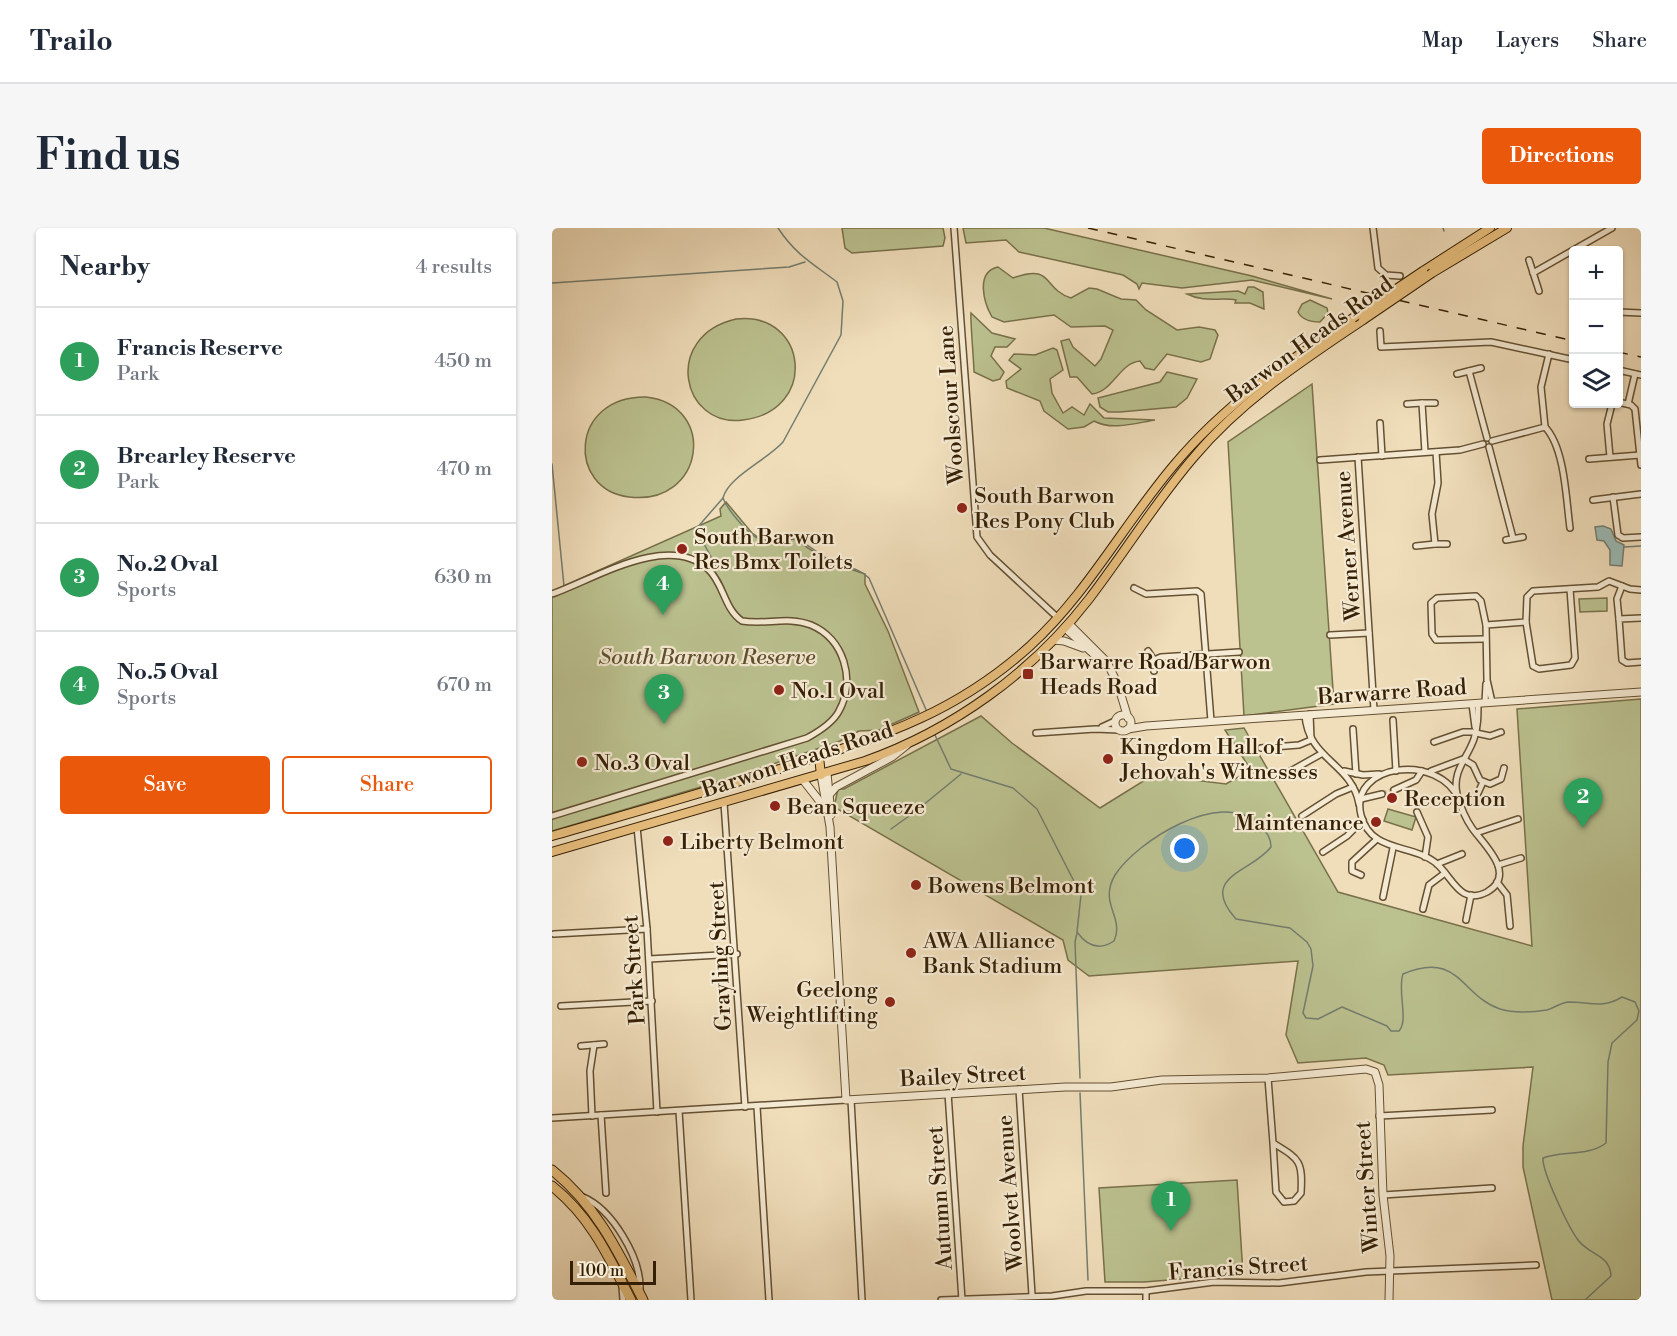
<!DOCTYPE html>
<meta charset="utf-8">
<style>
:root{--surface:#fff;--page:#f6f6f7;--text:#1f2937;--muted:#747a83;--line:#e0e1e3;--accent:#ea580c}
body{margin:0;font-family:"Libre Bodoni",serif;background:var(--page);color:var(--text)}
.controls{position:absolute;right:18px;top:18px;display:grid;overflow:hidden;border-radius:6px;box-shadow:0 2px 4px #0004}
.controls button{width:54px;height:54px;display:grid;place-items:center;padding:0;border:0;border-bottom:2px solid var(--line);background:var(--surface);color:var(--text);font:30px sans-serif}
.scale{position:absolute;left:18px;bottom:15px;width:86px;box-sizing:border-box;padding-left:6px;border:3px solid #362005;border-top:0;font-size:16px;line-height:21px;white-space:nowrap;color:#362005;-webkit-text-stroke:4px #f5ead3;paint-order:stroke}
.you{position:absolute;left:633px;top:621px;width:21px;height:21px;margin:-15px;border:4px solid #fff;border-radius:50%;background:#1a73e8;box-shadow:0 0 0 9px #1a73e833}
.badge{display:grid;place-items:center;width:39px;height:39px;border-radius:50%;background:var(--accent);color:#fff;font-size:20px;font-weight:700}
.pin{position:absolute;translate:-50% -50px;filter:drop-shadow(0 2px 3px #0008)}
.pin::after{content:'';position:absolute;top:32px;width:21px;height:18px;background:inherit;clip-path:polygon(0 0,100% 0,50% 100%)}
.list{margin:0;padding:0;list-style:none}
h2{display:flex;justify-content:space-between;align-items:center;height:78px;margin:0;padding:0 24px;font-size:26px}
h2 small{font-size:20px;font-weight:400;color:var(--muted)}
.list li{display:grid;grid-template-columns:39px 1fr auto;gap:18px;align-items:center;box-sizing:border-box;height:108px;padding:0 24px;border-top:2px solid var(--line)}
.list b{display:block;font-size:22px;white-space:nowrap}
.list p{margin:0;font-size:20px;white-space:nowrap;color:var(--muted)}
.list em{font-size:20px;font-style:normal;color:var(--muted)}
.actions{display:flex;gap:12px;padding:18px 24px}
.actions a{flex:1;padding:14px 0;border:2px solid var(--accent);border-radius:6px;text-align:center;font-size:21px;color:var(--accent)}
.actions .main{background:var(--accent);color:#fff}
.icon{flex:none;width:33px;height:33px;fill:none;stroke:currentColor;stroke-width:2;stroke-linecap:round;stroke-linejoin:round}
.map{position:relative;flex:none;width:1089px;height:1072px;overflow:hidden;border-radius:6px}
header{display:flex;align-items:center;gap:36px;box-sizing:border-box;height:84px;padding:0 30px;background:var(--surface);border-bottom:2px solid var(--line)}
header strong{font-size:28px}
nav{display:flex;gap:33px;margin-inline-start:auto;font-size:21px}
.intro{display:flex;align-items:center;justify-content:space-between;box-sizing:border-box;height:144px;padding:0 36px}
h1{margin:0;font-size:42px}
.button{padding:15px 27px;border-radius:6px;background:var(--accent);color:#fff;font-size:21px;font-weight:700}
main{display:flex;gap:36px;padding:0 36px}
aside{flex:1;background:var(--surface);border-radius:6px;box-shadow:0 2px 4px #0004}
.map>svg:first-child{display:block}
</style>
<header>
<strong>Trailo</strong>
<nav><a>Map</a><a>Layers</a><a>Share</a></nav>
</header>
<div class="intro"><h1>Find us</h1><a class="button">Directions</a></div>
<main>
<aside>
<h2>Nearby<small>4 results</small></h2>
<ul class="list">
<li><span class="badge" style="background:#2e9e5b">1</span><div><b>Francis Reserve</b><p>Park</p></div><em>450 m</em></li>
<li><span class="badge" style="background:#2e9e5b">2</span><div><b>Brearley Reserve</b><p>Park</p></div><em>470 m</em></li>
<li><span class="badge" style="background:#2e9e5b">3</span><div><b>No.2 Oval</b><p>Sports</p></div><em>630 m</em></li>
<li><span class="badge" style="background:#2e9e5b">4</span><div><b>No.5 Oval</b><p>Sports</p></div><em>670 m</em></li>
</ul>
<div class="actions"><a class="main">Save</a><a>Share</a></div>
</aside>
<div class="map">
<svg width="1089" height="1072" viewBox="0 0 1089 1072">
<rect width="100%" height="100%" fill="#f0debb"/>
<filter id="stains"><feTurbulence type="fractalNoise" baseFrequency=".00333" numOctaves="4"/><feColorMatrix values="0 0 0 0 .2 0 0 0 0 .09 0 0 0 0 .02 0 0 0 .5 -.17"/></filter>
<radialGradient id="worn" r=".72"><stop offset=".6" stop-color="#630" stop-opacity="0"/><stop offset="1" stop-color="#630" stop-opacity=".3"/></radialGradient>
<g fill="#bbc18f" stroke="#78704a" stroke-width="1.5">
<path d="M290,0H391L393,10L391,18L300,25L293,20Z"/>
<path d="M411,0H492L700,48L780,71L700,52L630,60L590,55L587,61L585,56L571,47L467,24L454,12L414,15Z"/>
<path d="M446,39L461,50C502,35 490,61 519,70L537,60L545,61L569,71L584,72L594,82L625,102L647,99L663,102L666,107L658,131L649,134L615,126L602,142L593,140L588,133C567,135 561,164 540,166L525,149H518L509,113L517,111L521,119L543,138L549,131L561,102L553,98L519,99L502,87L452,94L440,89C432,75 423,44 446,39Z"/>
<path d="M696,59H702L711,64L712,81L698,75H683L684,72C668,69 653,75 635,66L686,63L693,66Z"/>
<path d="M758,72L775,80L776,85L768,94C759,94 750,92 746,84L750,76Z"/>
<path d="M419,85L440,105L463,111L455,119H443L439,128L452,144L448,151L441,153L422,144C422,135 418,90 419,85Z"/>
<path d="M184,91C256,83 267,183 191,192C129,200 110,108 184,91Z"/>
<path d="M501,120L505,122L511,142L498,151L500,165L511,185L520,179L532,187L538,176L552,190L603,192C584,195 560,203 542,193L532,199L516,201L492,183L488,173L455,160L454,153L469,141L457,132L462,126L483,127Z"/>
<path d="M615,144L645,151L635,170L624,179L568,184H556L548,179L546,170L608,154Z"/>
<path d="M760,156L782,476L692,488L676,214Z"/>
<path d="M94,169C166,177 153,278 77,269C15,262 17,168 94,169Z"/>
<path d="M174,274L200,305L210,312L242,311L278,334L313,346V356L336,403L367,484L327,502L307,503L288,513L186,548L0,603V363L169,288L168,281Z"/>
<path d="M1055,370V383L1028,384L1027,371Z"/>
<path d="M1089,471V1072H1000L971,939V918L981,839L836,847L832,837L814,830L746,835L734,807L746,733L537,748L516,732L511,712L282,579L286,561H292L429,488L460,515L548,580L601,547L674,556L699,542L673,502L692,500L786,664L980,718L965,481Z"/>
<path d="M836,581L864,589L860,602L832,593Z"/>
<path d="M685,952L691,1046L592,1054H553L547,960Z"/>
</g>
<path fill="#9bbbb6" stroke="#737d6f" stroke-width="1.5" d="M1051,298L1059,301L1064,313L1072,317L1070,338L1058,337V322L1052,313L1045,312L1043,299Z"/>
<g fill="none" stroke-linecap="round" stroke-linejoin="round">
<g stroke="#737d6f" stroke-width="1.5">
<path d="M226,0C244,27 260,35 285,54L291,73L289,107L231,214C215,232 176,249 171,270C175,281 199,311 211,312C222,313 233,307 243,311C257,316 266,326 279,333C292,339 306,339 317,350L375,484"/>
<path d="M891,0L892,3"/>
<path d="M0,55L237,39L253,34"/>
<path d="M0,236L12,358"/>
<path d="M1072,319L1089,318"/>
<path d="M165,340L144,301L171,270"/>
<path d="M382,505L399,541L461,560L485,581L529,667L525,704C535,718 547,723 562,713C573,689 546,676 563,647C585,613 668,561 706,595C713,602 719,609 719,619C699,645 646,648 684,691L738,700L755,714L759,721L761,738L751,785L754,790L766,791L790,779L835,798L839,803H847C857,792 845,763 851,746C907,722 909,768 948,781C961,785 981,784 995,782C1002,780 1008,775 1016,774C1037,774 1051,781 1070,769L1083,774L1087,783L1085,792L1060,815L1056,834L1054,915C1036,929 1011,922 991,930C990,944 1017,1000 1026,1012C1038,1028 1058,1026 1059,1048L1033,1072"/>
<path d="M364,583L409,546"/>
<path d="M339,601L357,588"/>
<path d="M525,705L523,714L528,850"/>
<path d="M528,865L536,1052"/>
</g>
<path stroke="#cbb897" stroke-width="5" stroke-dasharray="5 2.5" stroke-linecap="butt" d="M830,566L842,562"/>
<defs>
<g id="minor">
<path d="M402,0L425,309L438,327L506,390"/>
<path d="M821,0L826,40L834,47L848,48"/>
<path d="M977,32L987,63"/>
<path d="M981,45L1060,0"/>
<path d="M1066,84L1089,85"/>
<path d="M828,103L829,119L939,114L1022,132"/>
<path d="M1066,142L1089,147"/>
<path d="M917,143L935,210"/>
<path d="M905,146L929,140"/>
<path d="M1066,174L1079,177L1083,181L1089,237"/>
<path d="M855,176L870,175"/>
<path d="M1076,176L1083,146"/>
<path d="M828,195L830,228"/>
<path d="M993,199C1013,220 1014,271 1018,300"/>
<path d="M940,213L993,199L989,159L997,126"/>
<path d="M937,219L961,310"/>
<path d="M873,224L870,175H883"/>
<path d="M884,224L886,255L880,286L883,316H895"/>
<path d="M806,229L822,482"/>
<path d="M1058,229L1055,196L1060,176"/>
<path d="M1037,231L1088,227"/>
<path d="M768,232L908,222L931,216"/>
<path d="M1061,269L1066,307L1071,310L1089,309"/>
<path d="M1041,272L1089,266"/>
<path d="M954,312L971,309"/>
<path d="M864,318L883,316"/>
<path d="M582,360L594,366L645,363L649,366L659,493"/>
<path d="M0,366C41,352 115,304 156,341C172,356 172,381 190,393C214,397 236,388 259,397C292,411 304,452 287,483C281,495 266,504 255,510L0,588"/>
<path d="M1089,390L1067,391L1070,432L1075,435L1089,434"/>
<path d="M1067,391L1065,371L1070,358"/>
<path d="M974,394L981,438L987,441L1019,437L1023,430L1018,361"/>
<path d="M778,407L817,405"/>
<path d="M932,411L884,412L880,406L879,375L885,370L924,368L929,373L934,397"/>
<path d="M596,423L602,432V443"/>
<path d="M602,432L609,429L687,424"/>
<path d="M940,474L935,452L934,397L974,394L975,369L981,363L1046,359L1057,353L1078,361L1089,362"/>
<path d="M933,475L934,456"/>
<path d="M920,476L923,499"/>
<path d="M758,486L759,511"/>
<path d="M753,487C756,532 800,535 807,576"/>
<path d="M841,492L844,543"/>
<path d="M550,499L563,493"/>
<path d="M801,501L804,546"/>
<path d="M484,505L543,501L567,502"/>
<path d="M924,505L938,508L949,504"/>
<path d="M882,514L911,504H924"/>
<path d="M709,520L747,517L759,512"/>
<path d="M792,543L811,547L827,546"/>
<path d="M879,543L911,531L921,537L928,552L938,556L949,551L952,540"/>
<path d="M728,549L769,526"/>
<path d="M842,562L864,552L870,543"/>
<path d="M926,565L931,554"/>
<path d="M809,571L830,566"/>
<path d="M908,573C887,523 796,536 809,587C819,626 861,615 885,636C901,650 908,678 935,664C966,646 931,616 920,600C913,590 908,577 905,566C900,543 915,531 922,511C926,499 926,488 926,475"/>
<path d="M172,575L193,879"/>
<path d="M865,584L876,609L873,629"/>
<path d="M750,588L784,566L801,559"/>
<path d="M85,599L95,701L105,884"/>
<path d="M924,605L966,591"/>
<path d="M771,624L795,608L811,592"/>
<path d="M885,636L910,626"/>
<path d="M946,637L969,630"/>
<path d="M809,647L800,643V634L825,611"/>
<path d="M945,654L955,667L958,698"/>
<path d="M831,669L841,620"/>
<path d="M871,681L877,657L893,645"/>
<path d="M914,692L919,667"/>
<path d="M2,706L95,701"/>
<path d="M97,731L185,726"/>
<path d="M9,778L100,773"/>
<path d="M29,818L52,816"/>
<path d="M716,850L721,915C747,931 751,932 749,965L742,973L732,974L724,964L721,915"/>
<path d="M467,861L480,1067"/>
<path d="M396,865L410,1072"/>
<path d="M299,872L310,1072"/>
<path d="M205,879L217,1072"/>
<path d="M127,883L139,1072"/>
<path d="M49,887L54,965"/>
<path d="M40,888L38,843L42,817"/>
<path d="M827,888L940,882"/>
<path d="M0,890L294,872"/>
<path d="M831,967L940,960"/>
<path d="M31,969C60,981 89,1030 88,1061"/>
<path d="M70,1059L71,1072"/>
<path d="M594,1063V1072"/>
<path d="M389,1072L500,1068L534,1063H594L662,1054L727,1055L814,1044L984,1037"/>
</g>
<g id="tertiary">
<path d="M517,396L555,434L566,457L576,490"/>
<path d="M513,400L547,431"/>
<path d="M501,412L512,413L531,420"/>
<circle cx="571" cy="495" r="8"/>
<path d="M576,501L594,498L1089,464"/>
<path d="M275,545L279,587"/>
<path d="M269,547L278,599L294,872L513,859H559L610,852L716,850L814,841L823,844L827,857L831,967L838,1028L837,1072"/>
<path d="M251,552L273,580"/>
<path d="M278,566L284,559L340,529L355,517"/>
</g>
<g id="primary">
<path d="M871,43L938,0"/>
<path d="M880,45L955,0"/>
<path d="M267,529L269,547"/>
<path d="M0,608C79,585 158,563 237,538C330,508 403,486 478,418C535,366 572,296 622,237C672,177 736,133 801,90"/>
<path d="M0,624L313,533C400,502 480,445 537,371C573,324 604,273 642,229C689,173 751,132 811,92"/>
</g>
<g id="trunk">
<path d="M0,942C44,977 66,1023 91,1072"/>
<path d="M0,958C39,989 57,1029 79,1072"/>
</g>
</defs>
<use href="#minor" stroke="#645032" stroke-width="8"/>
<use href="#tertiary" stroke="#645032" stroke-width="9"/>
<use href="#primary" stroke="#362005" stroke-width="10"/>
<use href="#trunk" stroke="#362005" stroke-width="11"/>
<use href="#minor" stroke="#f5ead3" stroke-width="5"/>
<use href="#tertiary" stroke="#f5ead3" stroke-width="7"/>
<use href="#primary" stroke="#e8bf7e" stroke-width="8"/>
<use href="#trunk" stroke="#e8bf7e" stroke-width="9"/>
<g stroke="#362005" stroke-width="1.5" stroke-dasharray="10 10" stroke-linecap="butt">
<path d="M536,0L1022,113"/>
<path d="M1066,124L1089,129"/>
</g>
<defs>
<g id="primary-bridge">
<path d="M801,90L871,43"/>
<path d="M811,92L880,45"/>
</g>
</defs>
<use href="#primary-bridge" stroke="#362005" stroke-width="10" stroke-linecap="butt"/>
<use href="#primary-bridge" stroke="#e8bf7e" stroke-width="8"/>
</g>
<g fill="#8f2418" stroke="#f5ead3" stroke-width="2">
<circle cx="410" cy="280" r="6"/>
<circle cx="130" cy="321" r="6"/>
<rect x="470" y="440" width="12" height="12" rx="3"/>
<circle cx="227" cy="462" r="6"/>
<circle cx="556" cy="531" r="6"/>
<circle cx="30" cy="534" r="6"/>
<circle cx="840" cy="570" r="6"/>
<circle cx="223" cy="578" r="6"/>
<circle cx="824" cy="594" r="6"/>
<circle cx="116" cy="613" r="6"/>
<circle cx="364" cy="657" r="6"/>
<circle cx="359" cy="725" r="6"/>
<circle cx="338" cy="774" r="6"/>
</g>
<g text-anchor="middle" stroke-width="4.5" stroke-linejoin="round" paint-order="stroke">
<g font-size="22" fill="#362005" stroke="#f5ead3">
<text transform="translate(757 111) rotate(-36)" y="8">Barwon Heads Road</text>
<text transform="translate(398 177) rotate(-94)" y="8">Woolscour Lane</text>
<text transform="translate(795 318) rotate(-94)" y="8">Werner Avenue</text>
<text transform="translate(840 463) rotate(-4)" y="8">Barwarre Road</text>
<text transform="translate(245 531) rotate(-18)" y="8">Barwon Heads Road</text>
<text transform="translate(167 728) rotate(-93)" y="8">Grayling Street</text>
<text transform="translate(81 742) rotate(-94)" y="8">Park Street</text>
<text transform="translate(411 847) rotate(-3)" y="8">Bailey Street</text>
<text transform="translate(814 959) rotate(-94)" y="8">Winter Street</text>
<text transform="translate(457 965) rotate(-94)" y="8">Woolvet Avenue</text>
<text transform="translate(387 970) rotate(-94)" y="8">Autumn Street</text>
<text transform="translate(686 1039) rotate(-4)" y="8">Francis Street</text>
</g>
<g font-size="22" fill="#362005" stroke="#f5ead3" text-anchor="start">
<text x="422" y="275">South Barwon<tspan x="422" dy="25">Res Pony Club</tspan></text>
<text x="142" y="316">South Barwon<tspan x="142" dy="25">Res Bmx Toilets</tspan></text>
<text x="488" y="441">Barwarre Road/Barwon<tspan x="488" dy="25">Heads Road</tspan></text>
<text x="239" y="470">No.1 Oval</text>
<text x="568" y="526">Kingdom Hall of<tspan x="568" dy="25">Jehovah's Witnesses</tspan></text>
<text x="42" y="542">No.3 Oval</text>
<text x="852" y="578">Reception</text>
<text x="235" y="586">Bean Squeeze</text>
<text x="812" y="602" text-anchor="end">Maintenance</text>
<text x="128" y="621">Liberty Belmont</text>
<text x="376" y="665">Bowens Belmont</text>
<text x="371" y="720">AWA Alliance<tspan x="371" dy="25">Bank Stadium</tspan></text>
<text x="326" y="769" text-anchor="end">Geelong<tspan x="326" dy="25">Weightlifting</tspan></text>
</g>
<g font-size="22" font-style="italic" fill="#5e502e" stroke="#f5ead3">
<text x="155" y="436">South Barwon Reserve</text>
</g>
</g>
<rect width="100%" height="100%" filter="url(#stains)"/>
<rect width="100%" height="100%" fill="url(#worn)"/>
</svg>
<div class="controls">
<button>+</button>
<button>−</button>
<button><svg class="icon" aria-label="layers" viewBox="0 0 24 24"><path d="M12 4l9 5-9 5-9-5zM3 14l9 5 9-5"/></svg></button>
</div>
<div class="scale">100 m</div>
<div class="you"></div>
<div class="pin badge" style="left:619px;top:1003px;background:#2e9e5b">1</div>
<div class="pin badge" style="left:1031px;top:600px;background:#2e9e5b">2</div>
<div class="pin badge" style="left:112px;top:496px;background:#2e9e5b">3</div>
<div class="pin badge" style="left:111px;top:387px;background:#2e9e5b">4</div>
</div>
</main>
